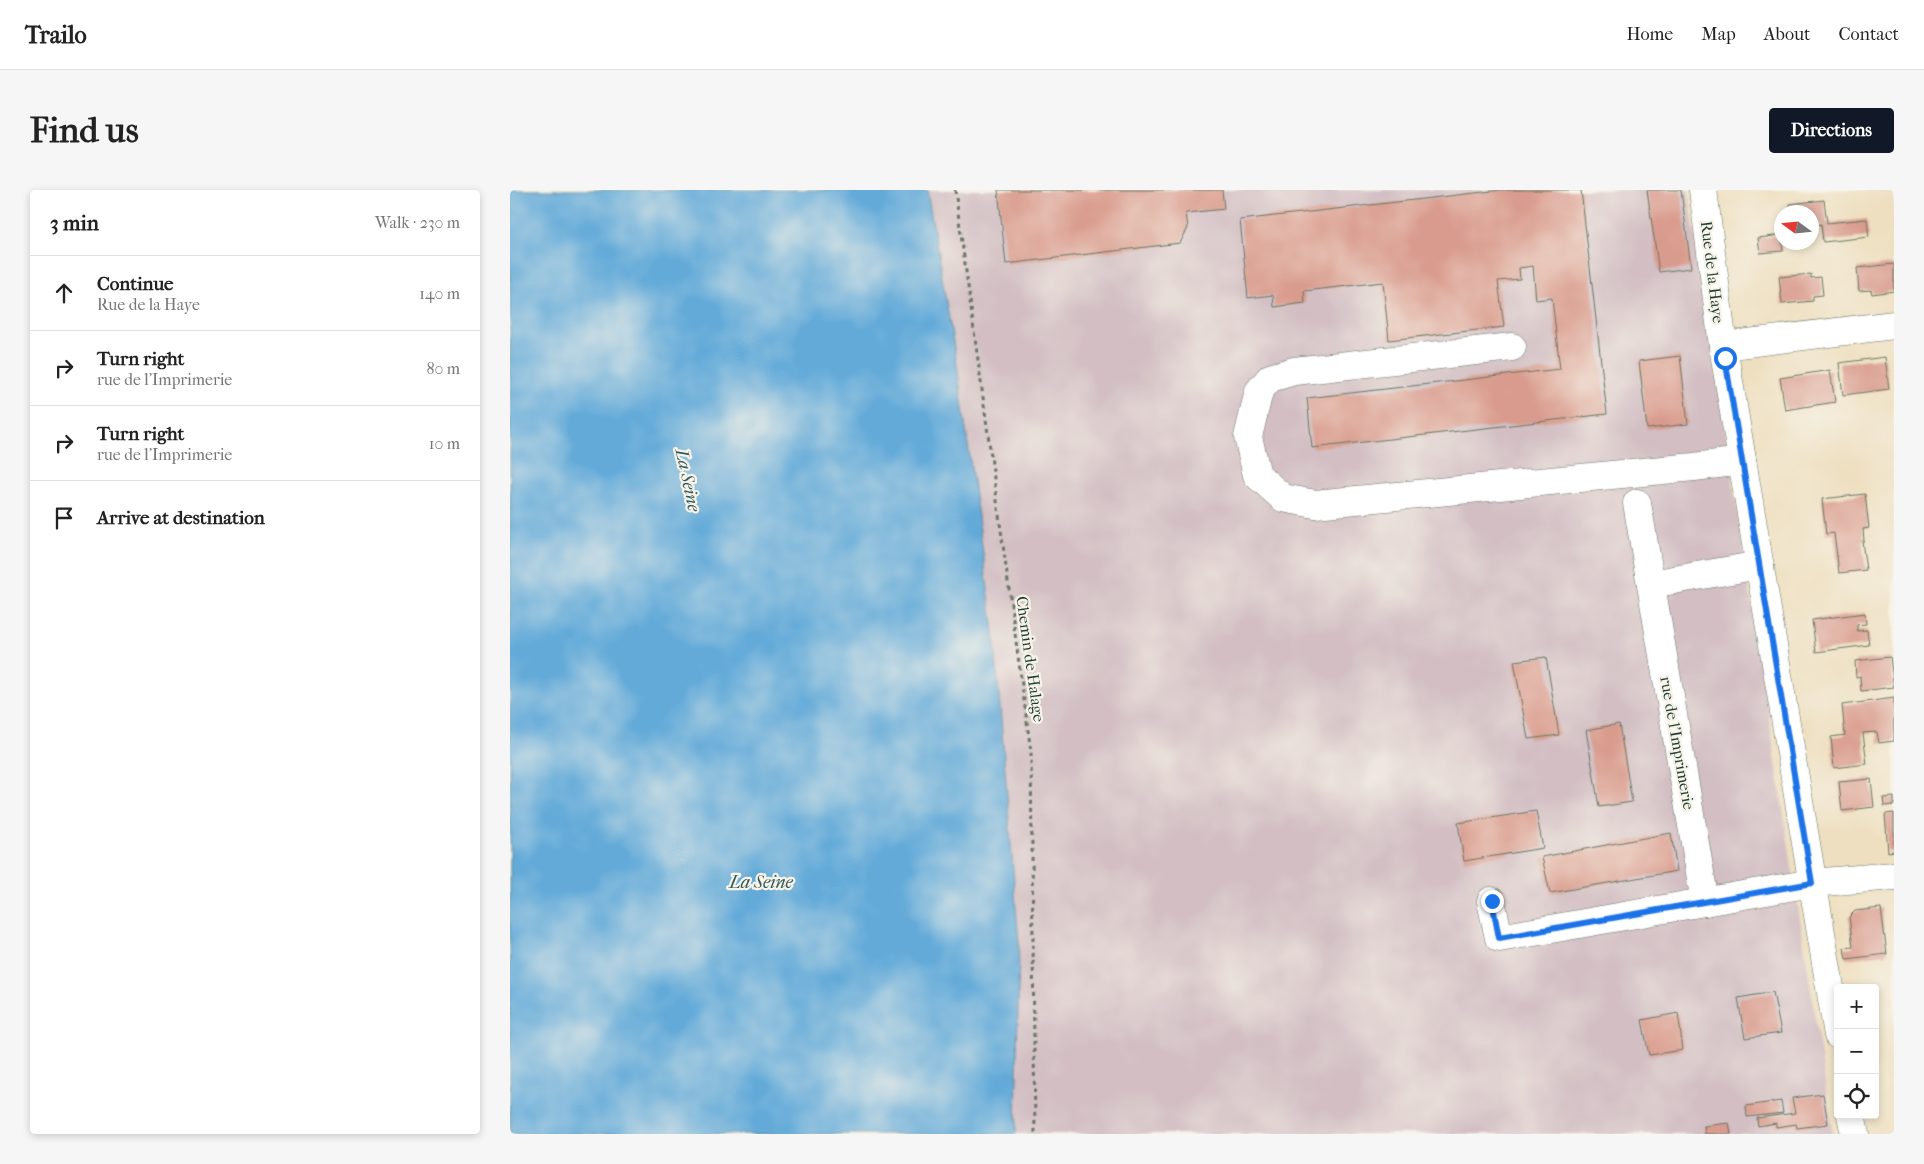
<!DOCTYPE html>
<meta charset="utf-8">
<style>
:root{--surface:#fff;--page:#f6f6f6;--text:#222;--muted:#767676;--line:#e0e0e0;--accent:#111827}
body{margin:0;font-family:"IM FELL French Canon",serif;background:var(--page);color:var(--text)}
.controls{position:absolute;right:15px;bottom:15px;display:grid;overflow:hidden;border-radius:5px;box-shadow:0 2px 8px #0003}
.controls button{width:45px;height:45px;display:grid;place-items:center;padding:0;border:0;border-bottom:1px solid var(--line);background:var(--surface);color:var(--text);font:25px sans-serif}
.compass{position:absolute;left:1264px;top:15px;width:45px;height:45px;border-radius:50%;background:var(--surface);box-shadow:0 2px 8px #0003;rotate:285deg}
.stop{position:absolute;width:15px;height:15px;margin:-11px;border:4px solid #1a73e8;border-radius:50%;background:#fff}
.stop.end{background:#1a73e8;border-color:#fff;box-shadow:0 1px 5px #0008}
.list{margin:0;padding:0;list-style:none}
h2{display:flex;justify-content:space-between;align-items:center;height:65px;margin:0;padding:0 20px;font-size:21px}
h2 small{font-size:16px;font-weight:400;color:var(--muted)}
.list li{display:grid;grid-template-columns:32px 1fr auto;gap:15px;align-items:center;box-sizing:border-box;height:75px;padding:0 20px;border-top:1px solid var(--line)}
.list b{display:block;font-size:19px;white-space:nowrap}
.list p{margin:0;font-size:16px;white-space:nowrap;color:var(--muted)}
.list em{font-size:16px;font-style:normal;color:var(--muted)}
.icon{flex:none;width:28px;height:28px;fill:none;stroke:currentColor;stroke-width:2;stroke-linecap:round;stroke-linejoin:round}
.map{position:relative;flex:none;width:1384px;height:944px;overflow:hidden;border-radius:5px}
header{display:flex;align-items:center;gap:30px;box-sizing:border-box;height:70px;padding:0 25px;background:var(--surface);border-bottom:1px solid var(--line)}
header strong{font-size:24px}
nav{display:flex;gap:28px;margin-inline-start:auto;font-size:18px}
.intro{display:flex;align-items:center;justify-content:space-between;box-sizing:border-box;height:120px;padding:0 30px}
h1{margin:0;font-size:35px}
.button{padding:12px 22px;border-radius:5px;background:var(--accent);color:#fff;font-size:18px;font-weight:700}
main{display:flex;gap:30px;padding:0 30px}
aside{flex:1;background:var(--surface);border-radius:5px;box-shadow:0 2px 8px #0003}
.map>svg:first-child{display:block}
</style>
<header>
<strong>Trailo</strong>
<nav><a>Home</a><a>Map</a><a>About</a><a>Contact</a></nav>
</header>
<div class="intro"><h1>Find us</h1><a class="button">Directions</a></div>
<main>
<aside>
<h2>3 min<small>Walk · 230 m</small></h2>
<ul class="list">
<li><svg class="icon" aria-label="ahead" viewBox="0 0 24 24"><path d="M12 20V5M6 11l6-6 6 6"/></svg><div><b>Continue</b><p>Rue de la Haye</p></div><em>140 m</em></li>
<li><svg class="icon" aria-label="right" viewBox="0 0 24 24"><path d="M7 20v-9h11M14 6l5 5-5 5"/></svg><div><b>Turn right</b><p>rue de l'Imprimerie</p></div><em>80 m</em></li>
<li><svg class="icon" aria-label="right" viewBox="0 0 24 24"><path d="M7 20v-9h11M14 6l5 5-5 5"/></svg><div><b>Turn right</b><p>rue de l'Imprimerie</p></div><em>10 m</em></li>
<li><svg class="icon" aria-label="arrive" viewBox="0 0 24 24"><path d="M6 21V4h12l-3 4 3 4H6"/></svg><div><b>Arrive at destination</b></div></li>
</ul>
</aside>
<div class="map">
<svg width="1384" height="944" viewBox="0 0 1384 944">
<rect width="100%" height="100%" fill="#f7f3e8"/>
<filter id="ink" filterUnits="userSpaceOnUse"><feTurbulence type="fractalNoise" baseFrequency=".02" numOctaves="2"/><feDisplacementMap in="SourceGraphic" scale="10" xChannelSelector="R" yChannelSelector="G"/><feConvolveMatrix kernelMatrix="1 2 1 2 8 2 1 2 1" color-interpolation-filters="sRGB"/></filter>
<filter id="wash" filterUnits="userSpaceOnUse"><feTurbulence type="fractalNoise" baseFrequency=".0096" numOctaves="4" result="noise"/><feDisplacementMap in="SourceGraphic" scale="20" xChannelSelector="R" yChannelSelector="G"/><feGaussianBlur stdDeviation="1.12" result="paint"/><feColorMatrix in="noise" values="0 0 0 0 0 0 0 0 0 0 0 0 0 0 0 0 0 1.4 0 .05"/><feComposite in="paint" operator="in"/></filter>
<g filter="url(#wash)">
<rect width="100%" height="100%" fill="#eedfc0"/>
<path fill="#d2bec3" d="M417,0H1178L1323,944H506L509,753L484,442L447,175Z"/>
<path fill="#63aad9" stroke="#417486" d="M0,0H417L447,175L484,442L509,753L506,944H0Z"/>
<g id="blocks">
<g fill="#d99b8d">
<path d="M488,0H712L714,19L676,23L678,38L670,53L496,74Z"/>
<path d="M991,0H1071L1097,224L802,258L797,208L1050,179L1042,108L1026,110L1023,76L1009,78L1010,89L988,91L994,137L879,150L873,92L794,101L795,113L764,117L763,105L738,108L730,30Z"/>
<path d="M1137,0H1171L1181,78L1149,82Z"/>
<path d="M1314,10L1317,33L1357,29L1359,47L1313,52L1311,34L1302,35V22H1280V14Z"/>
<path d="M1271,45L1273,61L1250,63L1248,48Z"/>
<path d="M1384,74V101L1362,104L1361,100L1349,101L1347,78Z"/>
<path d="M1301,84V88L1311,87L1313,105L1303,106V111L1272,114L1269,87Z"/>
<path d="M1170,166L1178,234L1137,239L1129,171Z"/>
<path d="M1375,167L1379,199L1333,205L1329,173Z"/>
<path d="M1320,180L1325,212L1275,220L1270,188Z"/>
<path d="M1355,304L1359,338L1353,339L1354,351H1352L1356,380L1329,383L1324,343L1316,344L1312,309Z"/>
<path d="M1355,423L1356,434L1347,435V441L1357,440L1359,455L1306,462L1302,430Z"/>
<path d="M1036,467L1049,545L1018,549L1004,471Z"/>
<path d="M1380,467L1384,497L1351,501L1350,486L1346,487L1345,471Z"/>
<path d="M1384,508V551L1369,553L1367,542L1353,543L1357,574L1324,578L1321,547L1335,545L1332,515Z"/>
<path d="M1109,534L1122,612L1089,617L1076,540Z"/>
<path d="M1361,589L1364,617L1332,621L1329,592Z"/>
<path d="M1384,607V615L1374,616L1373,608Z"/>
<path d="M1026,621L1033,658L954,671L948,633Z"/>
<path d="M1384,623V661L1378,662L1375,624Z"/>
<path d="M1161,643L1167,681L1040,703L1032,667Z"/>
<path d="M1371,718L1377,764L1336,769L1334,758L1343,757L1339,727L1345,721Z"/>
<path d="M1263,802L1271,843L1235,848L1228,808Z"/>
<path d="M1168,823L1173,860L1139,865L1132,830Z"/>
<path d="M1313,904L1318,934L1287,938L1286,934L1266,937V933L1248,936L1247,928L1285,923L1282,908Z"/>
<path d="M1271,911L1273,923L1237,927L1236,916Z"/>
<path d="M1219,933L1221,944H1195L1194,936Z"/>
</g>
</g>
</g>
<g filter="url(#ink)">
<use href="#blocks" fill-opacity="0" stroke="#677665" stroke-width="1"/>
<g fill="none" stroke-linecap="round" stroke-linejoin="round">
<defs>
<g id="minor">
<path d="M1193,0L1213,156L1328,845"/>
<path d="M1213,156L1384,135"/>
<path d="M1002,157L784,181L760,188L749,201L738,247L747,285L773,308L805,314L1184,277L1232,271"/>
<path d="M1127,313L1195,712"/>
<path d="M1141,394L1250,375"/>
<path d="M981,711L989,748L1302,693L1384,686"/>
<path d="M1341,925L1345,944"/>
</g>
</defs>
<use href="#minor" stroke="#677665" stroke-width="29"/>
<path stroke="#677665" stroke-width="3" stroke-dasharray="4 4" stroke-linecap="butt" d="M445,0L521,562L525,944"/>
<use href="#minor" stroke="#fff" stroke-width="28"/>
</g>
</g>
<g fill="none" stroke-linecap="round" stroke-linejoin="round" filter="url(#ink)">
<path stroke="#1a73e8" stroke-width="6" d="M982,711L989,748L1302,693L1215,168"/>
</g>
<g text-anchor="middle" stroke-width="4.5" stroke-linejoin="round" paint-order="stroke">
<g font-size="16" fill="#1f3d34" stroke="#f7f3e8">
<text transform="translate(1203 82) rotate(83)" y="6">Rue de la Haye</text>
<text transform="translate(521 469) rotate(82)" y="6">Chemin de Halage</text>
<text transform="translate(1168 553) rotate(80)" y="6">rue de l'Imprimerie</text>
</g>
<g font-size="18" font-style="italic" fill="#30585d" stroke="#f7f3e8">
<text transform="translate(178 290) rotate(78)" y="6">La Seine</text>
<text x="251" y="698">La Seine</text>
</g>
</g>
</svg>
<div class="controls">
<button>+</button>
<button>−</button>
<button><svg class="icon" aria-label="locate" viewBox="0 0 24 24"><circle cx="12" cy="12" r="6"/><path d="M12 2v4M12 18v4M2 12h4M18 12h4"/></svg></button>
</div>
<svg class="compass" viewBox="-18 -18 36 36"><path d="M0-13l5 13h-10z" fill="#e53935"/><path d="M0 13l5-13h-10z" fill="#767676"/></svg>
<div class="stop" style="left:1215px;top:168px"></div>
<div class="stop end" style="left:982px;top:711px"></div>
</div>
</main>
